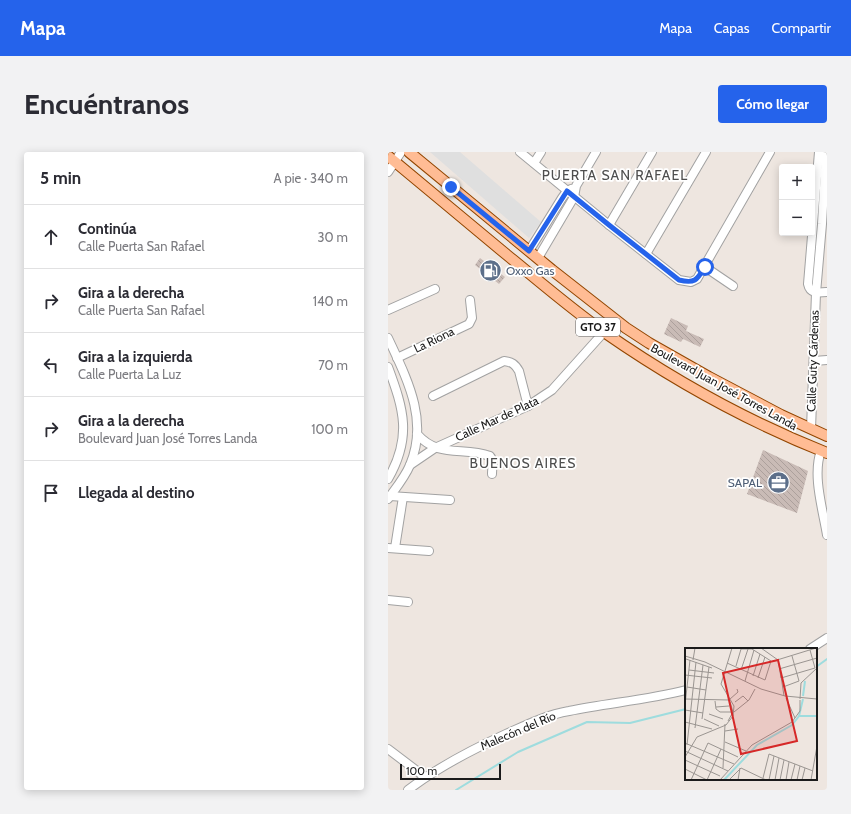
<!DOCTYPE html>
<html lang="es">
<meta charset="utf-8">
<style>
:root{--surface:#fff;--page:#f2f2f3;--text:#2b2b33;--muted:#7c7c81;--line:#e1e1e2;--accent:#2563eb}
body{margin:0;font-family:Cabin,sans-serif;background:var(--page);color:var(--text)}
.controls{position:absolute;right:12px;top:12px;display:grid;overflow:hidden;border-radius:4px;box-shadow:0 2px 10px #0003}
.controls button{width:36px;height:36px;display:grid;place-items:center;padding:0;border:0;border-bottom:1px solid var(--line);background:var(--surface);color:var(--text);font:20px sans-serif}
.scale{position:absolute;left:12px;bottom:10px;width:101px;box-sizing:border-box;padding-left:4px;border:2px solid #1b1b1b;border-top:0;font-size:11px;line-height:14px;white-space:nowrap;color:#1b1b1b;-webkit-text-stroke:3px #fff;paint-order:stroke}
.stop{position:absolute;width:12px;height:12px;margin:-9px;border:3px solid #2563eb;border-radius:50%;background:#fff}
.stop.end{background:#2563eb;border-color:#fff;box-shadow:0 1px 4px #0008}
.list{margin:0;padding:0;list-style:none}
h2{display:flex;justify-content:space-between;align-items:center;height:52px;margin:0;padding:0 16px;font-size:17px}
h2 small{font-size:13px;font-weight:400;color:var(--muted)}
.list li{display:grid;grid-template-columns:26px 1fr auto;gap:12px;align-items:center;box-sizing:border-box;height:64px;padding:0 16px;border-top:1px solid var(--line)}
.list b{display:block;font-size:15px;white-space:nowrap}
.list p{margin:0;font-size:13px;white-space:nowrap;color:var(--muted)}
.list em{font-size:13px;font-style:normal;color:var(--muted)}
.icon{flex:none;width:22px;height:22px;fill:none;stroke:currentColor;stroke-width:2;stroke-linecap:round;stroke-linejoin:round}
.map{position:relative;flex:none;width:439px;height:638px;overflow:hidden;border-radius:4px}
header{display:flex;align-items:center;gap:24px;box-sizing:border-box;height:56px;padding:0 20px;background:var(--accent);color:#fff}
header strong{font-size:19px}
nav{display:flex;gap:22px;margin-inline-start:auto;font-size:14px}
.intro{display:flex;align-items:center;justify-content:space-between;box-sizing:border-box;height:96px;padding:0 24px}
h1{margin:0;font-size:28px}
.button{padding:10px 18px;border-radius:4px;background:var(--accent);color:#fff;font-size:14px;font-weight:700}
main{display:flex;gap:24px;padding:0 24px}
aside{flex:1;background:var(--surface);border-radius:4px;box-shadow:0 2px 10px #0003}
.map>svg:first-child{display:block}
</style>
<header>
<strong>Mapa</strong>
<nav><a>Mapa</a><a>Capas</a><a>Compartir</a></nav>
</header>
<div class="intro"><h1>Encuéntranos</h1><a class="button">Cómo llegar</a></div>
<main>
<aside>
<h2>5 min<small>A pie · 340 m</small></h2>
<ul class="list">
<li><svg class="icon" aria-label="ahead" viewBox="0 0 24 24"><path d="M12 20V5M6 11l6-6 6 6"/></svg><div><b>Continúa</b><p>Calle Puerta San Rafael</p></div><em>30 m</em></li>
<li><svg class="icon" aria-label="right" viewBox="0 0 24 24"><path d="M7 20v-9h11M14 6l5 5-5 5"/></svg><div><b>Gira a la derecha</b><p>Calle Puerta San Rafael</p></div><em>140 m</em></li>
<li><svg class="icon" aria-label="left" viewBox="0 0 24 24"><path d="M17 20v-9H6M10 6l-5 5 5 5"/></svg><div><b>Gira a la izquierda</b><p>Calle Puerta La Luz</p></div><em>70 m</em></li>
<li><svg class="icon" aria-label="right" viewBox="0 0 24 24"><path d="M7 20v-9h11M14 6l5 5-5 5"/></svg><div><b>Gira a la derecha</b><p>Boulevard Juan José Torres Landa</p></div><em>100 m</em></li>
<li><svg class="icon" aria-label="arrive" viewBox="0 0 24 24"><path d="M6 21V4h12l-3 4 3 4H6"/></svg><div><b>Llegada al destino</b></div></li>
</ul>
</aside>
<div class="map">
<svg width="439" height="638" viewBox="0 0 439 638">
<defs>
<pattern id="building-back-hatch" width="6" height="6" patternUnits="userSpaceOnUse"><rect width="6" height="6" fill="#c9bbb6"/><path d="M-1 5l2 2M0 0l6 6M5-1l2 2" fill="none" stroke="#aca09c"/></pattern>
</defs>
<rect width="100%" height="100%" fill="#eee6e0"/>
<path fill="#dfdfdf" d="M42,0H72L153,70L141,86Z"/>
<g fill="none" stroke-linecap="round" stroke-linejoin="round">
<g stroke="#9edcde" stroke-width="2">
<path d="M428,515L439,507"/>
<path d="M68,638L130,600L199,570L242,571L298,557"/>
</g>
</g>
<g fill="url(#building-back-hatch)">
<path d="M92,106L117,125L111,132L87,113Z"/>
<path d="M283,166L300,174L298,179L316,187L312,195L295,187L293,190L276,182Z"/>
<path d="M375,298L420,319L409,361L359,342Z"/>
</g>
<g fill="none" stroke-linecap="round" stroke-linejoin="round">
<defs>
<g id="minor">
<path d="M132,0L221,73L291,128L303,130L309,127L382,0"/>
<path d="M431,0L420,132C422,142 430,141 439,140"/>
<path d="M146,11L153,0"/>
<path d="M0,20L13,0"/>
<path d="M221,73L264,0"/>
<path d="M141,99L174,46L179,39L183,37"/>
<path d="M258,102L318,0"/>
<path d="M150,106L186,45L188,34L208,0"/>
<path d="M317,115L345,134"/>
<path d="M0,158L47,137"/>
<path d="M0,186C19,227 41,268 22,313C17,325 8,336 0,347"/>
<path d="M9,206L81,172L84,166L82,148"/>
<path d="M426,209L439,208"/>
<path d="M0,215C16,258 24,285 0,327"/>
<path d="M45,244L116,209C124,210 127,212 131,219L140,254"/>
<path d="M423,277L428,141L434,72L438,0"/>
<path d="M29,282C51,307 75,294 102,304C106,308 104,316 104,322"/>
<path d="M433,299C424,323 435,358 439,383"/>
<path d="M22,313L47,296L140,254L164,238L216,180"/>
<path d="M2,344L62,348"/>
<path d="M0,396L41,399"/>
<path d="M7,396L15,345"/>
<path d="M0,448L20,450"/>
<path d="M422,497L439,486"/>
<path d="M0,597L37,625"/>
<path d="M20,638C50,615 83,598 118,582C138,573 158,563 181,559C220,551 259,548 298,538"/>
</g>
<g id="major">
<path d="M21,0L164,118L238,176L261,191L321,225L393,263L439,284"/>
<path d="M0,4C40,37 79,70 119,103C151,129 182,156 216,180C285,228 361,270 439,301"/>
</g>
</defs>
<use href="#minor" stroke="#a2a2a2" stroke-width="10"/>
<use href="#major" stroke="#934600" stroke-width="12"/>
<use href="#minor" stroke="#fff" stroke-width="8"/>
<use href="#major" stroke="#ffbc94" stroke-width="10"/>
</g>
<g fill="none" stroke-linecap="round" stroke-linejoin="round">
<path stroke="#2563eb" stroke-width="5" d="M63,35L141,99L179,39L221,73L291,128C307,132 309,128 317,115"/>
</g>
<defs>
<symbol id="fuel-disc" viewBox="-11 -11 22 22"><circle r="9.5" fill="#5c6f8a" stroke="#fff"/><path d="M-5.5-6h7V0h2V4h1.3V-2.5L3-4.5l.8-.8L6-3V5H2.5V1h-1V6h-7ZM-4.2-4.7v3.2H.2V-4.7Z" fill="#fff"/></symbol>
<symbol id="office-disc" viewBox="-11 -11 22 22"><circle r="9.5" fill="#5c6f8a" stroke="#fff"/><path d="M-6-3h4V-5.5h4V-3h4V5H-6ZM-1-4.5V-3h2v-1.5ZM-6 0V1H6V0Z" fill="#fff"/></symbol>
</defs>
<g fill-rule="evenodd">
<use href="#fuel-disc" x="90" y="106" width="25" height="25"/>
<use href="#office-disc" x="378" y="318" width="25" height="25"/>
</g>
<g text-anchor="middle" stroke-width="3.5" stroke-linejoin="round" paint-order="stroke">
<rect fill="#fff" stroke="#5f5f5f" stroke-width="1" x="188" y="166" width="44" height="18" rx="3"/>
<g font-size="11" font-weight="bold" fill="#1b1b1b">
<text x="210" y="179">GTO 37</text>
</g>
<g font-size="12" fill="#4e5e75" stroke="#fff" text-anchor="start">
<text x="118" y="123">Oxxo Gas</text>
<text x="374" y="335" text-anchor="end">SAPAL</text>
</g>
<g font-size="12" fill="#1b1b1b" stroke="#fff">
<text transform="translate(46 188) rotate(-26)" y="4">La Riona</text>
<text transform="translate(425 209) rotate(-88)" y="4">Calle Guty Cárdenas</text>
<text transform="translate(336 235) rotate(29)" y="4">Boulevard Juan José Torres Landa</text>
<text transform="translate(109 267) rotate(-25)" y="4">Calle Mar de Plata</text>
<text transform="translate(130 579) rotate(-23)" y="4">Malecón del Río</text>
</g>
<g font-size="14" letter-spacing="1" fill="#4e4e4e" stroke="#fff">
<text x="227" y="28">PUERTA SAN RAFAEL</text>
<text x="135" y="316">BUENOS AIRES</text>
</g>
</g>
<g transform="translate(297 496)">
<rect width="132" height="132" fill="#eee6e0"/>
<path fill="none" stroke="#9edcde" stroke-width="2" d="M118,48L120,33M114,68H132M39,132L72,97L107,77L114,68L118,51"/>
<path fill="none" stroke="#9a9591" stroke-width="1" d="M76,0L93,12M0,8L20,14L76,41L100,48L132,51M1,11L27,20M93,11L96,30L130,20L125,2M8,12L10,0M92,12L131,0M42,15L80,32L86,13L67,1M51,18L56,1H68M94,21L132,10M4,22L29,25M56,22L63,1M0,27L27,30M68,28L75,6M96,28L99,48M73,30L80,9M60,33L69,2M2,39L21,42M98,39L114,33L107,8M101,50L110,70M0,51L44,52M45,51L53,44L52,41M115,51L116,35L132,20M30,53L31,61L35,64M50,54L58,48L63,53M0,57L5,12M31,59L44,58M0,62L18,65M35,64H48M49,64L64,52L70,41M24,66L38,71M17,71L24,19M19,71L34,78M43,73L48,64L45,54M0,74L27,81M10,80L18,17M40,83L53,81M40,94L61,103M0,95L49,116M2,97L11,14M0,103L43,123M0,109L12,89L41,77L48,68L49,58L36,36L47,0M0,112L35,128M38,120L40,76M56,120L81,132M0,121L22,132M78,130L84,106L128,123M6,132L23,95L53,109M22,132L36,101M35,132L67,97L107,74L115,63V52M44,132L56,120M53,132L55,120M84,132L89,108M90,132L94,110M95,132L99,112M101,132L104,114M106,132L110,116M112,132L115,118M117,132L120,120M126,132L132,98"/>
<path fill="#d62828" fill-opacity="0.15" stroke="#d62828" stroke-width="2" d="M93,12L112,93L56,106L38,25Z"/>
<rect width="132" height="132" fill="none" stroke="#1b1b1b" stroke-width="2"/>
</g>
</svg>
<div class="controls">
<button>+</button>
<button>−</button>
</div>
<div class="scale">100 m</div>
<div class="stop" style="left:317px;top:115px"></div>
<div class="stop end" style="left:63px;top:35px"></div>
</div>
</main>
